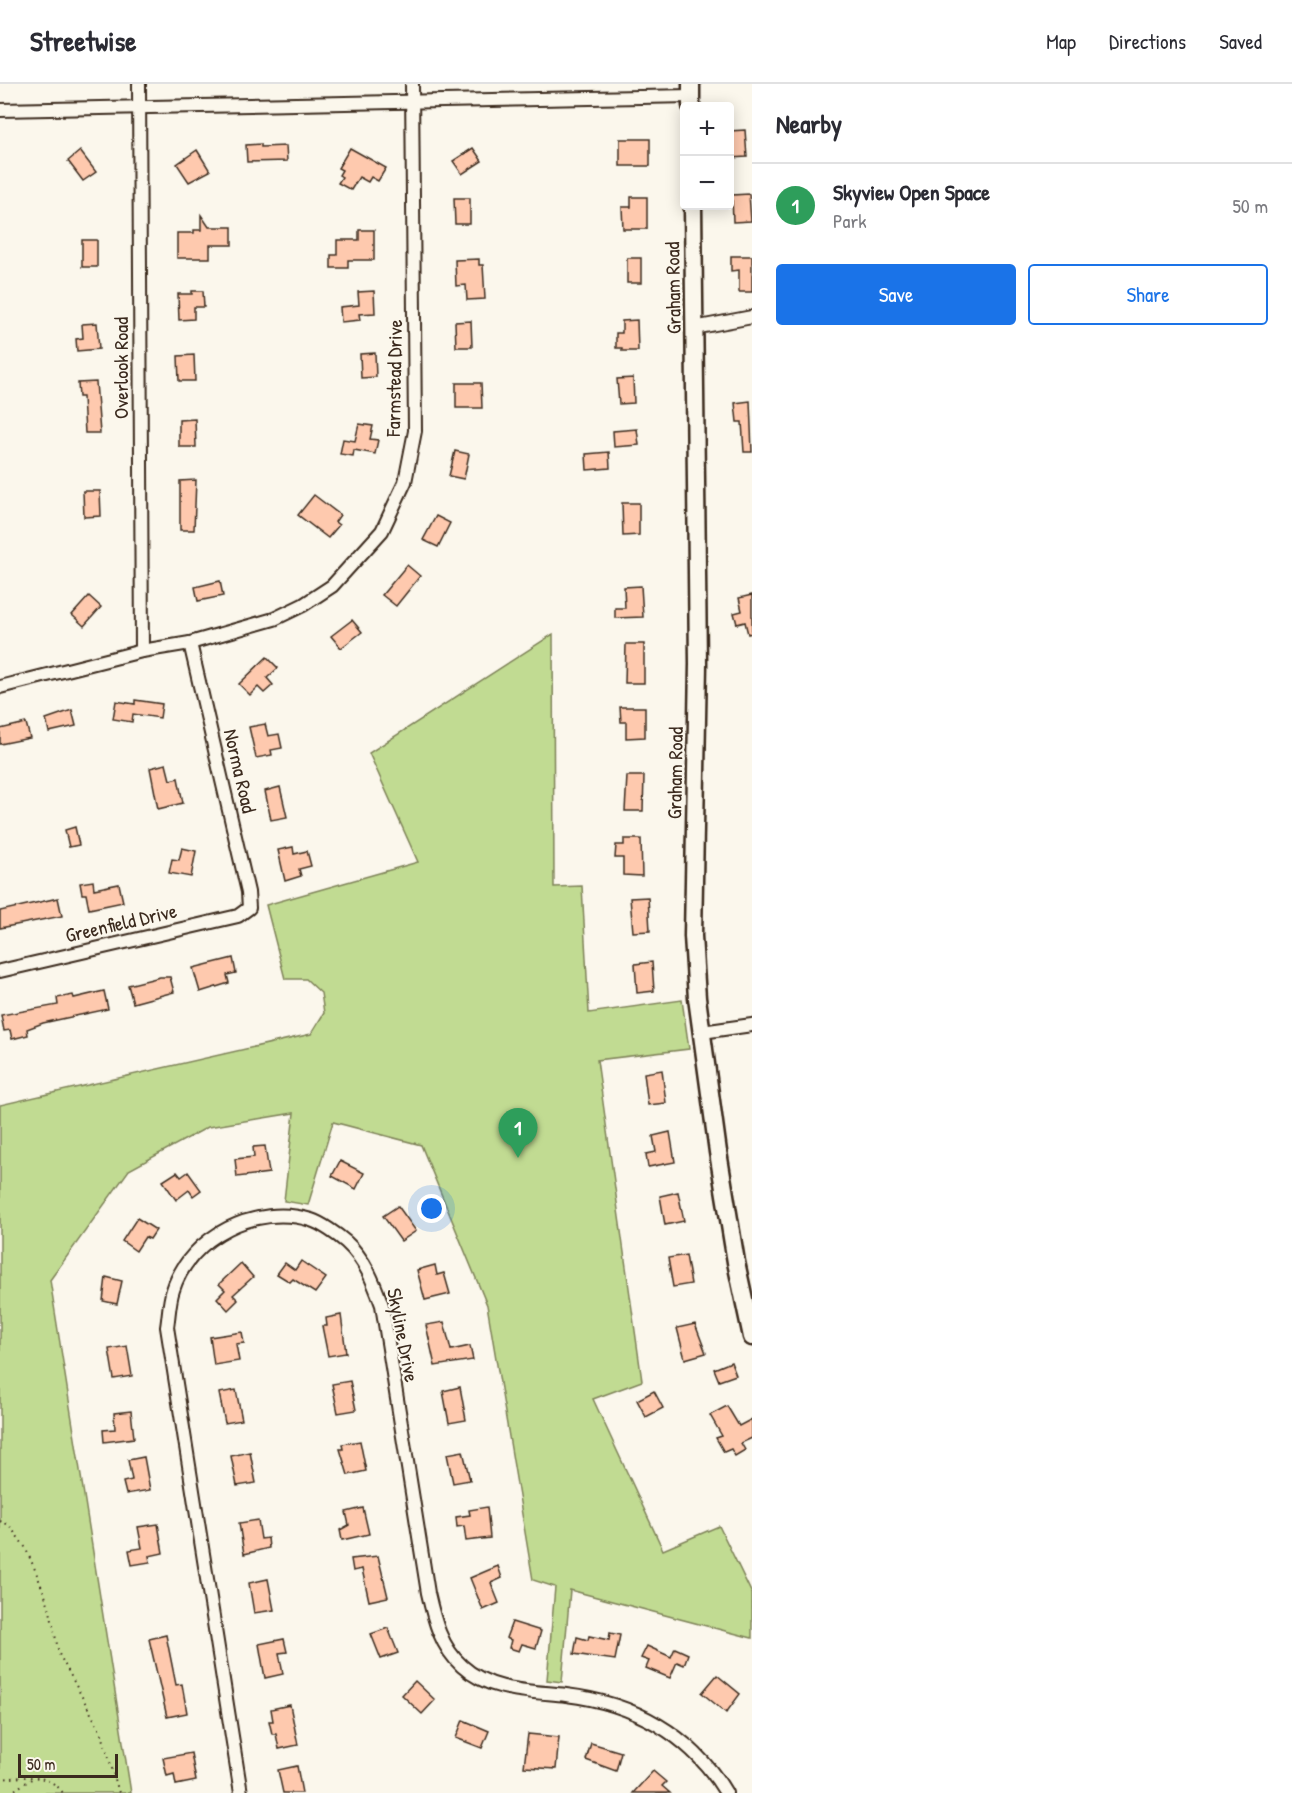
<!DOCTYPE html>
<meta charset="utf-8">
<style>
:root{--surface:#fff;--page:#f7f7f7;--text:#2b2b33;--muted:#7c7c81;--line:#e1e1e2;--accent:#1a73e8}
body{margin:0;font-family:"Patrick Hand",sans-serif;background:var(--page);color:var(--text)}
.controls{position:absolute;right:18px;top:18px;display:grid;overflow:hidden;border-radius:6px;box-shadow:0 3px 15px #0003}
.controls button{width:54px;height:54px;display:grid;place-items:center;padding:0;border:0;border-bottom:2px solid var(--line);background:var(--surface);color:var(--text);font:30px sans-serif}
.scale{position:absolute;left:18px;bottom:15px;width:100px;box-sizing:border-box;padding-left:6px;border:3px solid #3b2a1e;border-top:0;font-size:16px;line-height:21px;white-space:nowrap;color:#3b2a1e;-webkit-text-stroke:4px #fbf7ec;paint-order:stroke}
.you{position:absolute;left:432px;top:1125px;width:21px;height:21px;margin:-15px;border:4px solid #fff;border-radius:50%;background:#1a73e8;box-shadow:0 0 0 9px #1a73e833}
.badge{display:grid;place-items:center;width:39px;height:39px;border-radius:50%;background:var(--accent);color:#fff;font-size:20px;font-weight:700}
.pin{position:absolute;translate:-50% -50px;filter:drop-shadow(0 2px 3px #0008)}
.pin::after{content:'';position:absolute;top:32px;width:21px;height:18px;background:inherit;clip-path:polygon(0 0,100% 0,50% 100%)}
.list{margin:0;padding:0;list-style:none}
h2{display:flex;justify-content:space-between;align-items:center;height:78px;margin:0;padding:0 24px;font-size:26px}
h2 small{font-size:20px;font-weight:400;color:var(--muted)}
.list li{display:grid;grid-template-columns:39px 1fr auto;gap:18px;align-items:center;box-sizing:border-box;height:84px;padding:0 24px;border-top:2px solid var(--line)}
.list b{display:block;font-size:22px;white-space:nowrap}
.list p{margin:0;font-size:20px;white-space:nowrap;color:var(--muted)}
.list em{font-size:20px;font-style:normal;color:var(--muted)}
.actions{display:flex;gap:12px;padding:18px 24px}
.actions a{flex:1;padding:14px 0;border:2px solid var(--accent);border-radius:6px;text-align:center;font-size:21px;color:var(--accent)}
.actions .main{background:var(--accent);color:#fff}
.map{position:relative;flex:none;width:752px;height:1709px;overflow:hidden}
header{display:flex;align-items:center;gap:36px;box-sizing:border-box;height:84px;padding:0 30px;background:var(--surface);border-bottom:2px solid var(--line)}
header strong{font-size:28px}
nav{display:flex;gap:33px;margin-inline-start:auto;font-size:21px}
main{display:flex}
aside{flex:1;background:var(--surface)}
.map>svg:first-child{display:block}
</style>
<header>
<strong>Streetwise</strong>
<nav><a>Map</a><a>Directions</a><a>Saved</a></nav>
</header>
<main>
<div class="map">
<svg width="752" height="1709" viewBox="0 0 752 1709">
<rect width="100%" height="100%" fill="#fbf7ec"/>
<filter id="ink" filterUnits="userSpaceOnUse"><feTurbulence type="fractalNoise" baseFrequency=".0167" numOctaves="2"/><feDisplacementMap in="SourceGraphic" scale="12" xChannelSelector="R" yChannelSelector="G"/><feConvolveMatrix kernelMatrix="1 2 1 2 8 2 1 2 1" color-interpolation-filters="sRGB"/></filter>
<g filter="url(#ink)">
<path fill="#c1db92" stroke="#7e8258" stroke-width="1.5" d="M553,550L554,803L582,802L589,929L682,916L689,965L597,976L642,1297L593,1315L663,1466L719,1442L752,1510V1554L570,1506L562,1598L547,1596L555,1503L533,1496L487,1221L421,1061L333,1038L308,1121L284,1117L294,1029L208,1043L129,1086L50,1196L131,1709H0V1021L311,950L324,929L321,909L306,895H285L266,821L418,778L369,669Z"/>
<g fill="#fec9ae" stroke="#3b2a1e" stroke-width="1.5">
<path d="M745,46L747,73L730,74L729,47Z"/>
<rect x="620" y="55" width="30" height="27"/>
<path d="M261,60V63L286,62L287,77L247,78L246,61Z"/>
<path d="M350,64L386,84L378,97L371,93L368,98L359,93L351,106L338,99L342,93L339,91L342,86L338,84Z"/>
<path d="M473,64L482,77L462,90L453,77Z"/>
<path d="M197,66L210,87L189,98L177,80Z"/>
<path d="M80,67L96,88L83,97L68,77Z"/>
<path d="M749,110L751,137L733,138L732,111Z"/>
<path d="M631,113H647V145H623L622,123H631Z"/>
<path d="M454,114H470V140H455Z"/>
<path d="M201,131L209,143H232V161H210V174H177V149H194V146H201Z"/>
<path d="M359,146H374V176H348V184H331V171H337V156H359Z"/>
<rect x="82" y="156" width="15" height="27"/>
<path d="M731,172H752V208H739V186L731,187Z"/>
<rect x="627" y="174" width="14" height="25"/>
<path d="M479,175V181H483L485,215L467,216L466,201L456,202L455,176Z"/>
<path d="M192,207H203L204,223H194V235L179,236L178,210H192Z"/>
<path d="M374,207L375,229L359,230L360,236L341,238L340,223L359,221L358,208Z"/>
<path d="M637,236L638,267H622V264H616V249H622V237Z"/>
<path d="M471,237L472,263H456L455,238Z"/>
<path d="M97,239L99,265L77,267L76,255L83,254L82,240Z"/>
<path d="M375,269L376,293L361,294L360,270Z"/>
<path d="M194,271L195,297H179L178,272Z"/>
<path d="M633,294L634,319L619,320L617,295Z"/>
<path d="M96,298L100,349H85L83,313H79L78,299Z"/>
<path d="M456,299H481L482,324H456Z"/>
<path d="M750,317L752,368H744L742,338H737L735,319Z"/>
<path d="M195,335L196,363H179V336Z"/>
<path d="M359,340L373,342L370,355L378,356L375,370L354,366L353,372L340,370L343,355L355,357Z"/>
<path d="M637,345L639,361L614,363L613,347Z"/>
<path d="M455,367L469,370L464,395L449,392Z"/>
<path d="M609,368L610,384L587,386L586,370Z"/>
<path d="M196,396L194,446H180V397Z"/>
<path d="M83,407H100L101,432L84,433Z"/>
<path d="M314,411L340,431L335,438L339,441L328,454L298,431Z"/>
<path d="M622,419H639V451L623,452Z"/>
<path d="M436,432L450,439L438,463L423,456Z"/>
<path d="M407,481L420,492L396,522L382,511Z"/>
<path d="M220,497L223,512L198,517L195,503Z"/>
<path d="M641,502L643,533L615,534V524H625L624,503Z"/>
<path d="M752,511V549L748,550L745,538L737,540L734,529L742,527L739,514Z"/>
<path d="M89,512L101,523L84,542L72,531Z"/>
<path d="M352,536L362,548L341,564L331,552Z"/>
<path d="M626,560H644V599H625Z"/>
<path d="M267,573L278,584L267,594L273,601L264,609L258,603L250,611L239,600Z"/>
<path d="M135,616L162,620L160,634L133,630L132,638L113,635L116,617L135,620Z"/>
<path d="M620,623H645V653L626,654V638H621Z"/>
<path d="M72,626L76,642L49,648L46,635Z"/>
<path d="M26,639L30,654L0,660V645Z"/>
<path d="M265,640L268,652L279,650L282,664L271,666L272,671L256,674L249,643Z"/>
<path d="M166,680L170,696L178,694L183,719L158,725L150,684Z"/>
<path d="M627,692H644L643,727H625Z"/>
<path d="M280,703L287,733L271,736L265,707Z"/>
<path d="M75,743L79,761L69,763L65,746Z"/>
<path d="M624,755H641L642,792L623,791V774H615L616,761H624Z"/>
<path d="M293,763L294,770L307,767L311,782L299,785L301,792L285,797L278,766Z"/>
<path d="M182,764L196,767L191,793L169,789L172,775L179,776Z"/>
<path d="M93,797L94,805L119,800L123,818L89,825L86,810H82L80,799Z"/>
<path d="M648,813L650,847L633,848L630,814Z"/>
<path d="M58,814L62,832L0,844V827Z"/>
<path d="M233,874L236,889L227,891L229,899L200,908L193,884Z"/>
<path d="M652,878L654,907L637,909L635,880Z"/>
<path d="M160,893H170L174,908L133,919L128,901Z"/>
<path d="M104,907L108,925L43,939L27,945L28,951L12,955L10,946L4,947L1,931L58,921L57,914L73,911L74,914Z"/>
<path d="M662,986L666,1019L648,1021L644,989Z"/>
<path d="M670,1048L675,1078L648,1083L646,1070L656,1068L653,1052Z"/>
<path d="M265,1062L269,1089L237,1093L235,1075L254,1073L253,1063Z"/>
<path d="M340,1077L364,1089L356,1105L332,1092Z"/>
<path d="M177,1088L181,1093L188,1088L201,1106L193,1112L189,1106L176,1116L163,1097Z"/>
<path d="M678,1108L684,1137L665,1141L660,1112Z"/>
<path d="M398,1122L416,1147L401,1157L383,1132Z"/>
<path d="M137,1134L156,1146L150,1155L145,1153L136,1167L122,1157Z"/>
<path d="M686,1171L691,1200L673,1203L668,1174Z"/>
<path d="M301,1177L326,1194L315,1209L293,1195L290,1198L277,1190L285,1179L295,1186Z"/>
<path d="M241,1179L253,1193L233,1211L238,1216L228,1226L217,1214L225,1206L219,1200Z"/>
<path d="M435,1181L437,1191L444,1189L450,1210L425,1216L417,1186Z"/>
<path d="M106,1193L122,1197L117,1220L103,1217Z"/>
<path d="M341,1231L346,1269L328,1272L322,1242H327L326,1234Z"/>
<path d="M444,1238L451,1266L470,1262L473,1276L435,1282L426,1241Z"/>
<path d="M695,1240L706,1269L685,1275L677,1244Z"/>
<path d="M242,1248L244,1259L236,1260L239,1277L214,1281L210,1253Z"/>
<path d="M127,1262L132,1292L114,1295L109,1265Z"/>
<path d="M731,1278L736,1291L719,1297L714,1285Z"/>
<path d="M350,1297L356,1326L338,1329L332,1300Z"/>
<path d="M460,1303L466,1336L449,1339L443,1307Z"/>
<path d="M236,1306L242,1336L225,1339L219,1309Z"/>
<path d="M654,1307L663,1324L646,1333L637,1316Z"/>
<path d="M727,1322L739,1342L752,1335V1354L741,1359L745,1366L735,1372L731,1365L724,1368L716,1354L722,1352L710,1331Z"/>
<path d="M131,1327L134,1354L104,1358L103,1346L115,1345L114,1329Z"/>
<path d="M360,1357L366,1387L348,1391L340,1365H343L342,1360Z"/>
<path d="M463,1367L470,1396L453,1399L447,1370Z"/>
<path d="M250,1368L256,1399L237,1402L231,1372Z"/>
<path d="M144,1373L150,1406L126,1410L123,1398L132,1396L128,1376Z"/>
<path d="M487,1423L490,1454L466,1457L464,1442L457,1443L456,1433L470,1431L469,1426Z"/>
<path d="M363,1424L369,1450L342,1456L340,1446L349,1441L346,1428Z"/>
<path d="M258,1436L261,1455L268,1454L269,1464L244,1470L239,1439Z"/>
<path d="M158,1440L163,1469L149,1472L150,1478L132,1481L129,1466L142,1464L138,1443Z"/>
<path d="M378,1472L388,1513L369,1517L362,1485L353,1487L351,1475Z"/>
<path d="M498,1482L502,1494L491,1499L499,1519L483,1526L470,1494Z"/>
<path d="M268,1495L274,1526L254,1529L249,1499Z"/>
<path d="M512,1538L541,1547L536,1564L522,1560L519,1567L509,1564L511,1556L506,1554Z"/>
<path d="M388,1544L398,1569L381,1575L371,1550Z"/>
<path d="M610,1549L620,1551L615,1576L574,1570L577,1553L588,1556L589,1552L609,1556Z"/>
<path d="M166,1551L176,1601L182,1600L187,1629L167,1633L149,1555Z"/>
<path d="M284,1555L287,1568L279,1569L283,1590L265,1594L259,1560Z"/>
<path d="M647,1562L671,1573L675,1564L688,1570L684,1581L677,1578L670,1594L646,1584L649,1577L641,1574Z"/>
<path d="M717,1591L740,1610L726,1629L702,1609Z"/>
<path d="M415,1597L435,1616L422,1630L402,1611Z"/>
<path d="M290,1621L298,1661L279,1665L276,1650H272L269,1637H273L271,1625Z"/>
<path d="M463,1636L489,1647L482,1664L456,1654Z"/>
<path d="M528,1650L559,1653L556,1685L524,1683Z"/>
<path d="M591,1659L621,1668L616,1687L586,1676Z"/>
<path d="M191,1669L196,1697L176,1701L174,1690L167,1692L163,1674Z"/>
<path d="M297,1682L302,1709H283L278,1686Z"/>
<path d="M653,1687L666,1698L662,1702L670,1709H633Z"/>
</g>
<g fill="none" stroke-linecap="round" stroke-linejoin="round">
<defs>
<g id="minor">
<path d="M139,0L142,567"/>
<path d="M0,26L691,12"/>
<path d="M694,244L752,233"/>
<path d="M0,603L142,567L190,559L274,535L303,521L332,502L382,447L405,398L415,347L412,0"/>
<path d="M0,887L238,832L249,824L248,808L190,559"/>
<path d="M702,948L752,941"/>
<path d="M241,1709L167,1243C169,1231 169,1218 173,1206C190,1152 257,1119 311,1136C321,1139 338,1151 346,1158C365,1175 374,1199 382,1221L428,1509C434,1536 441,1563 462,1582C490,1608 530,1607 566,1611C633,1619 691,1650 726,1709"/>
</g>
<g id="tertiary">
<path d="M691,0V22"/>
<path d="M693,122L698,580L693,852L697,914L718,1068L736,1178L752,1253"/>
</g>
</defs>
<use href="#minor" stroke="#3b2a1e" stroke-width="16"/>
<use href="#tertiary" stroke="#3b2a1e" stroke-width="21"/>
<g stroke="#3b2a1e" stroke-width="2" stroke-dasharray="1.5 4.5" stroke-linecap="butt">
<path d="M0,1437L9,1441L25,1463L36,1488L49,1522L59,1570L102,1650L119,1709"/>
<path d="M0,1695C24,1693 48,1688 63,1709"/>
<path d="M10,1709L33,1694"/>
</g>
<use href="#minor" stroke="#fbf7ec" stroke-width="12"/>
<use href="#tertiary" stroke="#fbf7ec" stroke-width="16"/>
</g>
</g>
<g text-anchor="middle" stroke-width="4.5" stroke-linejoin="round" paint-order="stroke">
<g font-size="20" fill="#3b2a1e" stroke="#fbf7ec">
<text transform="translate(673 204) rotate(-91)" y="7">Graham Road</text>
<text transform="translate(121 284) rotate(-90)" y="7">Overlook Road</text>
<text transform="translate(394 294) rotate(-89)" y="7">Farmstead Drive</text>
<text transform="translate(240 687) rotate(77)" y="7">Norma Road</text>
<text transform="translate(675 689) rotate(-89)" y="7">Graham Road</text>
<text transform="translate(121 839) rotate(-13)" y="7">Greenfield Drive</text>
<text transform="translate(403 1251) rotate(79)" y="7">Skyline Drive</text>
</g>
</g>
</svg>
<div class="controls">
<button>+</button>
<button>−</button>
</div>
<div class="scale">50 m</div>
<div class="you"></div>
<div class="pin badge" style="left:518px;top:1074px;background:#2e9e5b">1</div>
</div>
<aside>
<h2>Nearby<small></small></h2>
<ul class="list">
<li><span class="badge" style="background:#2e9e5b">1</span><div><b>Skyview Open Space</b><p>Park</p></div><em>50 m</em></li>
</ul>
<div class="actions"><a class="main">Save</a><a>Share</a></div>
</aside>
</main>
